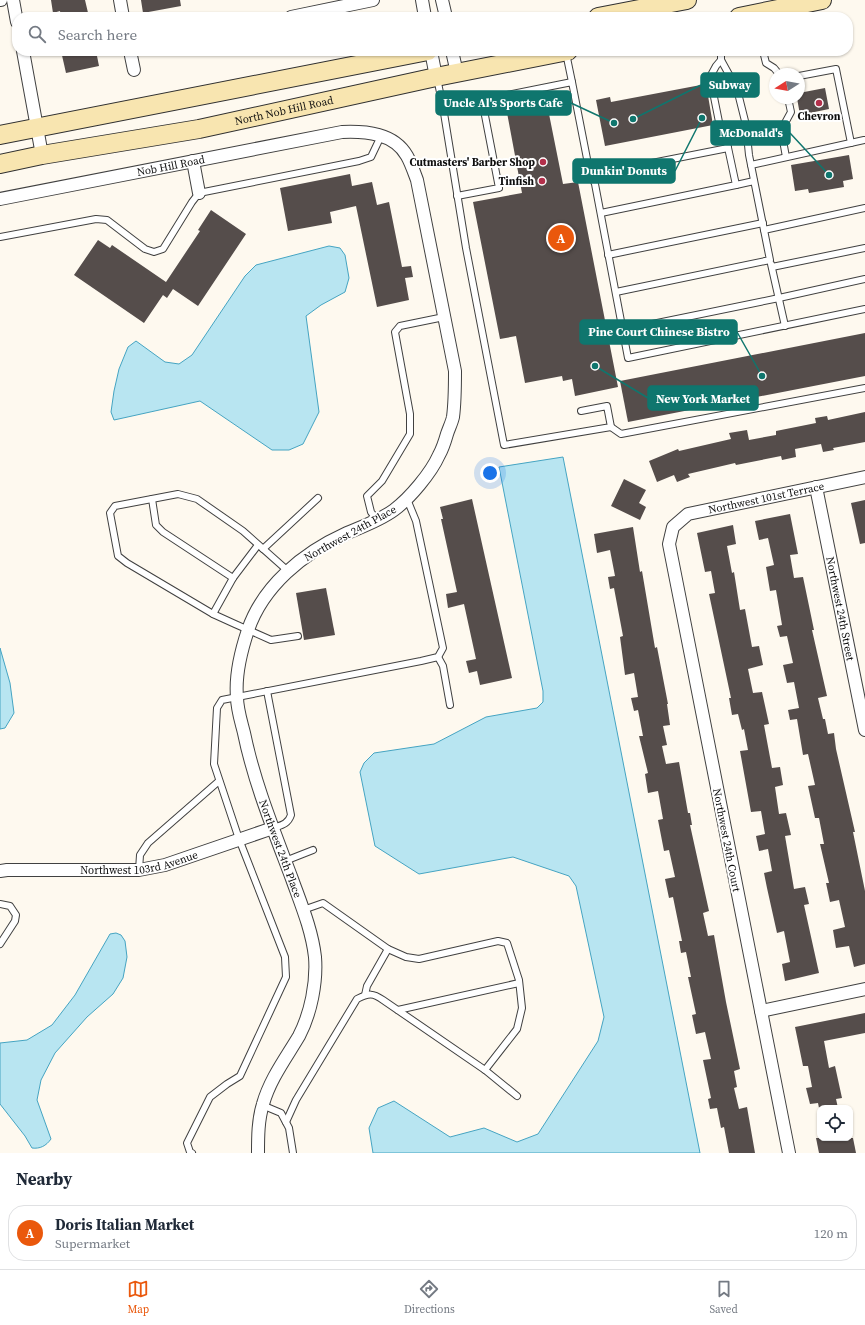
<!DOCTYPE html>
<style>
:root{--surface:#fff;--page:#f6f6f7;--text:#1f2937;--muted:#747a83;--line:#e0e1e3;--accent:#ea580c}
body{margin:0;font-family:"Source Serif 4",serif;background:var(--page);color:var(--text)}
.controls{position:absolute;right:12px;bottom:12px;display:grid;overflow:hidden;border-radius:8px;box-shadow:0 1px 3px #0004}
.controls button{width:36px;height:36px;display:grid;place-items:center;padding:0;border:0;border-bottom:1px solid var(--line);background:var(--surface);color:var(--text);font:20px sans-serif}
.compass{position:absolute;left:769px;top:68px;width:36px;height:36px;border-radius:50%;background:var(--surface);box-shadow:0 1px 3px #0004;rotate:259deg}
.you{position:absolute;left:490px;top:473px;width:14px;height:14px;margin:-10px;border:3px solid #fff;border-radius:50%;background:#1a73e8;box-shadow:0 0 0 6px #1a73e833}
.badge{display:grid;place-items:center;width:26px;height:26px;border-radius:50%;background:var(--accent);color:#fff;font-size:13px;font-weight:700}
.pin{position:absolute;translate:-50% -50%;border:2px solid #fff;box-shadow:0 1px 4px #0006}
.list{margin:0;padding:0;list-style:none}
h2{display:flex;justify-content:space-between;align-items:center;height:52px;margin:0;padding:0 16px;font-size:17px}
h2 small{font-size:13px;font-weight:400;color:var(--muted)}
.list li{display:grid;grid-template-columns:26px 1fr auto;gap:12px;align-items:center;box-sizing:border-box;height:56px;margin:0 8px 8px;padding:0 8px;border:1px solid var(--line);border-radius:16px}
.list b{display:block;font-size:15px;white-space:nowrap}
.list p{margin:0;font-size:13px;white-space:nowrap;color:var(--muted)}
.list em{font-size:13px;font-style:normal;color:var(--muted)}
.icon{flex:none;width:22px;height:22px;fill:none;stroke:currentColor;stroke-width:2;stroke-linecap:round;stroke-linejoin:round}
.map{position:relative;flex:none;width:865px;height:1153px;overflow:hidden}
.search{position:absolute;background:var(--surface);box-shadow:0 1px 3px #0004;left:12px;right:12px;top:12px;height:44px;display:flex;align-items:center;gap:10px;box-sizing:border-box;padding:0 14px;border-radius:16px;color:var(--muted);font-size:15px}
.sheet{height:116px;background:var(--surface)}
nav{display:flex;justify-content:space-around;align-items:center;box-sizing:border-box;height:56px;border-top:1px solid var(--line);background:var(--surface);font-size:11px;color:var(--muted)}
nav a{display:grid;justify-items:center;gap:2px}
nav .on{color:var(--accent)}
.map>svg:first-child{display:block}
</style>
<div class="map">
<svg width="865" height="1153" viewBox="0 0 865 1153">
<rect width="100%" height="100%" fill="#fef9ef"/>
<g fill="#b8e5f1" stroke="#45a4c2">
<path d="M329,246L340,248L345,255L349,278L345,292L321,305L306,316L319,412L303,444L289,450H272L200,401L114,420L111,412L114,391L119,369L128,347L136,341L165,362L179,364L192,355L245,276L256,265Z"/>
<path d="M563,457L700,1153H373L369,1128L378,1108L394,1101L450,1137L484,1128L517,1142L538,1134L598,1041L604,1017L576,886L569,876L513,857L419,874L375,846L360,772L364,763L374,753L434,744L486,717L537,708L543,702V691L499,467Z"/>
<path d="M0,648L10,683L14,713L5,728L0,729Z"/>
<path d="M116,933L121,935L125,941L127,957L123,978L113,994L87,1017L55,1053L41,1080L37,1100L51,1139C46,1146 40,1149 32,1148L25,1136L0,1104V1043L27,1040L52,1025L75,995L110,934Z"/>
</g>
<g fill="#554d4b">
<path d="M51,0H85L89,17H61L60,11L53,13Z"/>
<path d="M141,0H180L181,6L143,13Z"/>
<path d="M61,51H96L99,66L66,73Z"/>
<path d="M706,84L713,125L605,146L596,100L610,97L611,102Z"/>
<path d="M825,88L829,109L800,115L797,98H799V93Z"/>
<path d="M545,94L563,184L578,182L618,387L575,396L572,379L563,381L562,376L525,383L516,336L500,339L473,202L522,193L505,102Z"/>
<path d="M849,155L853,179L843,181L844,187L809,193L808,189L795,191L791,165Z"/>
<path d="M350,174L352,186L372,182L377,205L389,202L402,267L411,266L413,277L405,278L409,300L377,307L356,206L330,212L332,223L288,231L280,188Z"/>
<path d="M211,210L246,234L198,306L173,289L167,298L163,295L144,323L74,275L98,240L110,248L112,245L166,282L200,231L198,230Z"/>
<path d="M865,333V376L628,422L620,381Z"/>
<path d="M865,412V442L833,448L834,450L823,452L821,444L795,449L796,457L782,460L781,456L736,465L735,463L688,474L690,477L677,482L674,475L657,482L649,461L678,449L679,451L731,439L729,433L747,430L749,440L776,435V431L816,423L815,418L827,416L828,420Z"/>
<path d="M624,479L646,490L639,503L646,507L640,520L611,506Z"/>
<path d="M472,499L512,678L480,685L477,671L469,673L466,661L476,659L464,604L448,608L446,594L457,592L441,519H443L440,507Z"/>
<path d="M865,500V543L860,544L851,503Z"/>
<path d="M790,514L798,554L790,555L794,578L803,577L814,630H812L827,696L818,698L823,719H825L828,734L834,733L836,749L855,832H853L865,891V964L854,967L849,946L836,948L833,930L845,927L839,900L830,902L826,883H829L820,844H824L819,818H815L808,786L815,785L808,754L803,755L797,719L790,720L788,710L799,708L794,682L787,683L783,665L793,663L787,636L780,637L777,626L782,625L776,590L770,591L766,567L774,565L768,538L759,540L755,521Z"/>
<path d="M733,525L736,544L727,546L732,573L734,572L740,610L745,609L752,647L759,646L763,665L748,669L753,693L762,692L769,724L764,725L772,768L780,767L783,785L775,787L779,814L786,813L791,835L785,836L794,889L805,887L809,904L804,905L819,973L785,981L782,964L790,962L784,931L777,933L767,888L764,873L772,871L768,849L759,851L756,836L765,834L761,811L751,812L740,751L748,750L744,729L742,730L738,714L732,715L729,698H731L709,594L715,593L711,571L705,572L697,533Z"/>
<path d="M633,527L640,572L642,571L655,648L657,647L668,704H667L670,725L663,726L667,745L662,746L666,764L679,762L688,813H690L692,825H690L709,911L703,913L708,936L714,935L726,1002L740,1069L734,1071L737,1087L734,1088L739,1109L747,1107L755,1153H729L724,1127L721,1128L717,1108L710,1109L708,1099L711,1098L703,1060L711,1059L705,1032L696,1034L692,1015L696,1014L688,977H691L686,952L681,953L679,941H682L673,897L669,898L665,879L675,877L669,850L664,851L658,820L663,819L658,791L648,793L645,774L648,773L639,736H643L638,710L634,711L631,698L638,697L634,673L625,675L620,637L623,636L614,588L610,589L608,577L615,576L610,550L597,553L594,534Z"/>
<path d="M326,588L335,635L304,640L296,593Z"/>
<path d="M865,1013V1033L824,1041L829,1068L835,1066L842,1098L836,1099L838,1108H819L818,1103L810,1104L806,1088L812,1087L808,1066H803L795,1027Z"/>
<path d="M816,1138H853L856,1153H819Z"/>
</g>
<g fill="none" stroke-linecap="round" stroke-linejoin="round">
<defs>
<g id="lane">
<path d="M763,51L766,63L774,68L779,74"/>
<path d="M566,53L572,82"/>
<path d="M799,76L836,69L851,143"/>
<path d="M437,78L443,107L466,248L504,445L611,427L607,406L581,411"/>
<path d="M482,100L572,82L589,169L595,184L628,358L865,309"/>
<path d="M443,107L482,100L499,188L457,196"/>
<path d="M786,157L782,135L785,123L791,112L788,98"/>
<path d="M751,165L864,140"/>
<path d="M591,175L728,148"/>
<path d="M736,185L754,181"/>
<path d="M601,213L736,185L727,143L720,127L710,77L716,66L721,60"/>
<path d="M764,230L865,208"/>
<path d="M0,237L96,219L107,220L145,249L154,252L163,249L192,202L199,193L359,161L371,157L381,136"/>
<path d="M608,255L763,223"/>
<path d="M771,264L785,326"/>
<path d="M772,267L865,248"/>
<path d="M616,292L770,260L749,155L746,125L737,89L721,60V51"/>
<path d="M623,330L779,298L865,279"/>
<path d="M611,427L621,434L865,388"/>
<path d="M152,499L156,525L163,532L233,578"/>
<path d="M377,520L371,512L367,496L382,481L410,434V414L395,332L400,326L444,317"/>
<path d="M263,549L318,498"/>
<path d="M288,571L243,531L197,499L178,494L115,506L110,513L118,556L127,563L213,614L235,624L271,640L298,636"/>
<path d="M213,614L233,578L258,545"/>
<path d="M438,657L443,666L450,705"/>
<path d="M267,691L291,815C288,824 282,825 273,828"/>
<path d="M285,861L313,850"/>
<path d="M139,870L140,855L148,843L219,781"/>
<path d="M0,904L10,906L16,915L15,921L0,944"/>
<path d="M303,910L323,903L388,949L406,957L419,959L498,941L507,943L519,980L522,1008L517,1029L485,1070"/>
<path d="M365,995L367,986L388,949"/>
<path d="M398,1010L519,983"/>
<path d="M262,1105L281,1113L289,1128L293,1153"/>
<path d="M286,1122L296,1100L357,999C369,993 373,993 383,1000L485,1070L517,1096"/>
<path d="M192,1153L190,1152L187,1143L210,1097L227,1084L240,1076L286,977L285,957L239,839L214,764L217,708L222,700L421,661L438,657L443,648L416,521L407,499"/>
</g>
<g id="street">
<path d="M0,0H1"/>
<path d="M13,0L17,22"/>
<path d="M120,0L123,17"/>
<path d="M422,0L425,17"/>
<path d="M442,0L446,17"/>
<path d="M291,17L373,0"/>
<path d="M23,51L42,155"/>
<path d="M130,51L134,70"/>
<path d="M431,51L436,77"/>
<path d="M452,51L457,73"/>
<path d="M193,161L199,193"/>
<path id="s1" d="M0,199L342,132C366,131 394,133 407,156C411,163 414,172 417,180L455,371C455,387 455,402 453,417C452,422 449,428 447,434C445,441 443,448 439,455C431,473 410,498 394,510C379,521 361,527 345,534C303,553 263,586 248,630C241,651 235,675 237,697C237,709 241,721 244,733C254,782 274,831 292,879C301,904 312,930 315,957C317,982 311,1013 299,1036C286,1058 270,1079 263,1104C258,1120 258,1137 258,1153"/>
<path id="s2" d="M816,487L865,730"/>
<path id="s3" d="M0,871L7,870H139L165,865L273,828"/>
<path d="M761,1011L865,989"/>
<path id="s4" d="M789,1153L669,544L673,527L688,514L865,477"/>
</g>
<g id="secondary">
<path d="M598,17L687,0"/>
<path d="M739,17L822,0"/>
<path d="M0,135L428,51"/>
<path id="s5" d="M0,164L42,155L199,129L436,77L568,51"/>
</g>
</defs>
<use href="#lane" stroke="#414141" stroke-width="8"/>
<use href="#street" stroke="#414141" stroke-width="14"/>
<use href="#secondary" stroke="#303030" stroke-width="20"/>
<use href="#lane" stroke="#fff" stroke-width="6"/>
<use href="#street" stroke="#fff" stroke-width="12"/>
<use href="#secondary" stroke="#f8e5b0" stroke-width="18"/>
</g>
<g fill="#b3304b" stroke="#fff" stroke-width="1.5">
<circle cx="819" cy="103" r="4"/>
<circle cx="543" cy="162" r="4"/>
<circle cx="542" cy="181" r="4"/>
</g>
<g text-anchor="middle" stroke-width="4" stroke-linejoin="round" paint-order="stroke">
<g font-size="11" fill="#0e0e0e" stroke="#fff">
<text dy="4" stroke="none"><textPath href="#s5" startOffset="289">North Nob Hill Road</textPath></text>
<text dy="4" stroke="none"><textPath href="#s1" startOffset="174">Nob Hill Road</textPath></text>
<text dy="4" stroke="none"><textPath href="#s4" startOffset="738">Northwest 101st Terrace</textPath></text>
<text transform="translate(350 533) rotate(-29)" y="4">Northwest 24th Place</text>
<text dy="4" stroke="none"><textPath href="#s2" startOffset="124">Northwest 24th Street</textPath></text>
<text transform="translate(727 840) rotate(79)" y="4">Northwest 24th Court</text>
<text dy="4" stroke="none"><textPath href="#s1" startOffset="1222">Northwest 24th Place</textPath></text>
<text dy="4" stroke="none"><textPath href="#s3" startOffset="140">Northwest 103rd Avenue</textPath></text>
</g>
<g font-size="11" font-weight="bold" fill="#0e0e0e" stroke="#fff" text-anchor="end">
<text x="819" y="120" text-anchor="middle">Chevron</text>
<text x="535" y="166">Cutmasters' Barber Shop</text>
<text x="534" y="185">Tinfish</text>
</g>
</g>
<path fill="none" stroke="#0f766e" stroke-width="1.5" d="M633 119L701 85M614 123L571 103M829 175L790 133M702 118L675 171M762 376L737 332M595 366L648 398"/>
<g fill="#0f766e" stroke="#fff" stroke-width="1.5">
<circle cx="633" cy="119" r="4"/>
<circle cx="614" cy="123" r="4"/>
<circle cx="829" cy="175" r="4"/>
<circle cx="702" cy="118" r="4"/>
<circle cx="762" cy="376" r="4"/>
<circle cx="595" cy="366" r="4"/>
</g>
<g fill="#0f766e" stroke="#0f766e" stroke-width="1.5">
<rect x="701" y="73" width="58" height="24" rx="4"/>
<rect x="436" y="91" width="135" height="24" rx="4"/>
<rect x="711" y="121" width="79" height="24" rx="4"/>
<rect x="573" y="159" width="102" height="24" rx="4"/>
<rect x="580" y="320" width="157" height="24" rx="4"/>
<rect x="648" y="386" width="110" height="24" rx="4"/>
</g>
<g font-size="12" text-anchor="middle" font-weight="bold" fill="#fff">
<text x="730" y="89">Subway</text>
<text x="503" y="107">Uncle Al's Sports Cafe</text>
<text x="751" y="137">McDonald's</text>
<text x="624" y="175">Dunkin' Donuts</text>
<text x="659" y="336">Pine Court Chinese Bistro</text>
<text x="703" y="403">New York Market</text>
</g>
</svg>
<div class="controls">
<button><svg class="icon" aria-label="locate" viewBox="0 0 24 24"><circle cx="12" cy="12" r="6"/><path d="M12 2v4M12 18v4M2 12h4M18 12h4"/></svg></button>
</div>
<svg class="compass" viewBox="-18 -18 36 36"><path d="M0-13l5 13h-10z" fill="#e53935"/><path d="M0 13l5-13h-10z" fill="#747a83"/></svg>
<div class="you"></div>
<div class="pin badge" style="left:561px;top:238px">A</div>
<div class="search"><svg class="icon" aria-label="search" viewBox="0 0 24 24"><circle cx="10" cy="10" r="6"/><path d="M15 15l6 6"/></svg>Search here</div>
</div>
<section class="sheet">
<h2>Nearby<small></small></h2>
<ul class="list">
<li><span class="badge">A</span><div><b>Doris Italian Market</b><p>Supermarket</p></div><em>120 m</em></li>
</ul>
</section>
<nav>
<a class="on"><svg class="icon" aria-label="map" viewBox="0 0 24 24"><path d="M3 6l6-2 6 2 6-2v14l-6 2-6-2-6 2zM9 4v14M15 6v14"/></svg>Map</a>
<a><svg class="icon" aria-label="directions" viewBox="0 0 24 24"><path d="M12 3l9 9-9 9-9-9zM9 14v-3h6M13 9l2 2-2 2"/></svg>Directions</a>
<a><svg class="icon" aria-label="saved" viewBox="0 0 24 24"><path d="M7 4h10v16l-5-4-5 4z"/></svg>Saved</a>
</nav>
